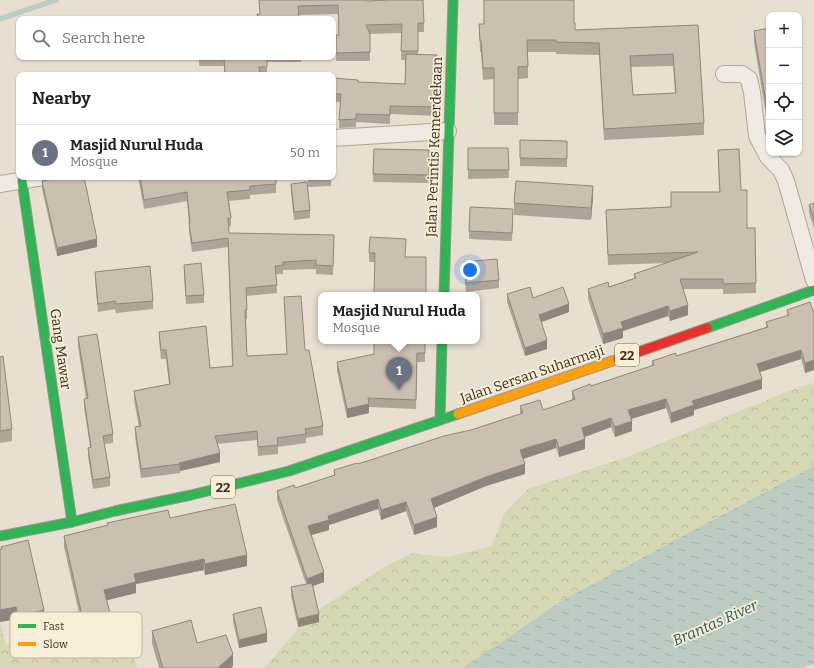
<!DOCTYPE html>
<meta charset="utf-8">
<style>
:root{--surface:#fff;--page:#f6f6f6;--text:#222;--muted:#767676;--line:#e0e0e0;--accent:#786c5e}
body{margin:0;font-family:Bitter,serif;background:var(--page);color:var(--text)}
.controls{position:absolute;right:12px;top:12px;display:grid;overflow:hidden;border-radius:8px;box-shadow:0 1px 3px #0004}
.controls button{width:36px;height:36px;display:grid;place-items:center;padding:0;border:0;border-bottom:1px solid var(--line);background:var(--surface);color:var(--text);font:20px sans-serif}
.you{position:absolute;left:470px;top:270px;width:14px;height:14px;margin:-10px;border:3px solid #fff;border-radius:50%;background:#1a73e8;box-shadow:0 0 0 6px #1a73e833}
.badge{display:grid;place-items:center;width:26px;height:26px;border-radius:50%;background:var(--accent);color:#fff;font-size:13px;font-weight:700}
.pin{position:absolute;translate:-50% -33px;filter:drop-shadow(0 1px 2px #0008)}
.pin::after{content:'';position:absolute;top:21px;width:14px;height:12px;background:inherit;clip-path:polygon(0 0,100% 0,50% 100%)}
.popup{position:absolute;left:318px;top:292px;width:162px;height:52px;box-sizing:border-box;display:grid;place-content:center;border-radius:8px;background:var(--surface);filter:drop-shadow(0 1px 3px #0005);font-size:13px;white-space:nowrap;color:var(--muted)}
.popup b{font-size:15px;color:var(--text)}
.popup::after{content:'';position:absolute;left:50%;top:100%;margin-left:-8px;border:8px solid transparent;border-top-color:var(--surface)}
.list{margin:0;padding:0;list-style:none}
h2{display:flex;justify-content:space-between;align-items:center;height:52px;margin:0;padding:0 16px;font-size:17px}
h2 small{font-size:13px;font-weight:400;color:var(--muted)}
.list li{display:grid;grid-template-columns:26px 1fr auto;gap:12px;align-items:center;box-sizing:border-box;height:56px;padding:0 16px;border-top:1px solid var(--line)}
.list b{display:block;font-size:15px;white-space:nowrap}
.list p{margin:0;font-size:13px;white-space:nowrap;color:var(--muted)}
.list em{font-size:13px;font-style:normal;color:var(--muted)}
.icon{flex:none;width:22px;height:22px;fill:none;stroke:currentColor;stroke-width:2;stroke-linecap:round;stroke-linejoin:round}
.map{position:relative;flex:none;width:814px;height:668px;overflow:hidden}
.search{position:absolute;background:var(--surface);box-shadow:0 1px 3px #0004;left:16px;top:16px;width:320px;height:44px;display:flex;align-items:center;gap:10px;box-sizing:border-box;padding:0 14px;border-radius:8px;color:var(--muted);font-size:15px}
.panel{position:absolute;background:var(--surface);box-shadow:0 1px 3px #0004;left:16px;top:72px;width:320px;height:108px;border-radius:8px}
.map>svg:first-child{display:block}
</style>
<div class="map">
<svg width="814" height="668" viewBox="0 0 814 668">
<defs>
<pattern id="forest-crowns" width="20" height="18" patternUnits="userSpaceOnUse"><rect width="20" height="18" fill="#d6d7b3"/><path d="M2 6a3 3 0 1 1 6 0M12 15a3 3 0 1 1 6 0" fill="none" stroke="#b9b99a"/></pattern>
<pattern id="water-ripples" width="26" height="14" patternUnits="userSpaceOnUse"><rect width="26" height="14" fill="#bcccc2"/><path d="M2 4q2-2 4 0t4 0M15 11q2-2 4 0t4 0" fill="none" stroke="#a2b0a6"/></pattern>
</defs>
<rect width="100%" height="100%" fill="#e7e0d1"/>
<g fill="url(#forest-crowns)">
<path d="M814,382V466L561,601L463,668H264L310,615L386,566L412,553L448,557L492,546L504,514L528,489L624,458L784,393Z"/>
<path d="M72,620L84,653L129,647L138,668H0V622L6,645Z"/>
</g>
<path fill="url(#water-ripples)" d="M814,466V664L802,668H463L561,601Z"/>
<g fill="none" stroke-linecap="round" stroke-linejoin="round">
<path stroke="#bcccc2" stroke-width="5.5" d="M0,19L56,0"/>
<defs>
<g id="street">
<path d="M724,74H742L749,79L752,92L757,136L768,157L781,170L786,181L814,280"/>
<path d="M333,138L448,131"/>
<path d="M0,184L43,177"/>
</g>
<g id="fast">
<path d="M22,181L72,522"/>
<path d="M444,295L453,0"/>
<path d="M707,328L814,290"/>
<path d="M440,420L442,341"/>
<path d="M0,536L72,522L115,511L191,495L289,471L458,414"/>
</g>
<path id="slow" d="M458,414L618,359"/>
<path id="jam" d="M618,359L707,328"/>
</defs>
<use href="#street" stroke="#ada599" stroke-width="18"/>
<use href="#fast" stroke="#9c958a" stroke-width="11"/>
<use href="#slow" stroke="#9c958a" stroke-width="11"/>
<use href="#jam" stroke="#9c958a" stroke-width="11"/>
<use href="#street" stroke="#efebe3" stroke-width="16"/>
<use href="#fast" stroke="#30b455" stroke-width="9"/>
<use href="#slow" stroke="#ff9f0a" stroke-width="9"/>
<use href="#jam" stroke="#e5322d" stroke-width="9"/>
</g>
<g fill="#afa499" fill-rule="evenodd">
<path d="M259,0H366V1L424,23V32H418V54L436,77H438L437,116L390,114V124L356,122V127L339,128L340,102H333V78L358,82L405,84V60H401L402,33L370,34V61H336V35H339L338,14L299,15V19H257V14H260Z"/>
<path d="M574,23L575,30L698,25L704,123V135L604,140L599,55L556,54V52H528V78L518,79V125H494V79L483,80L481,52H480L479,24ZM673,66L675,93L633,95L631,67Z"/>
<path d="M769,28V133L754,43V31Z"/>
<path d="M199,57H301V62H267V75H225L224,66H199Z"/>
<path d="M520,140L567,141V167L520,166Z"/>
<path d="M468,148H508L509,178L468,179Z"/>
<path d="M374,149L429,150V183L373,182Z"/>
<path d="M718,150L741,190L747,228H755L756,293L723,294V289H683L688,315L670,321L668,316L623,331V338L603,344L588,299V289L609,287L634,278V274L666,263L608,265L606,210L671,207L719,192Z"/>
<path d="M138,177H276V193L250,195V199L229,201L231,218V226L228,227L229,233L334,235L333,275L316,274V269L283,270V274H276L277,293L247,296V319H246L247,356L287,354L284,297L305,350L323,426V435L306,438V443L278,447V454L258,456L257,440L217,444L220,462L180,471V473L141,478L135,436V427H139L134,400V391L169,384L166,359H161L159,340V332L210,368L232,366L228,247L192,252L189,232V225L187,201L144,209Z"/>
<path d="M308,177H331V186L308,187Z"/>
<path d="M42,181L97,247L57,256L42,189Z"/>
<path d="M291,184L310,210V218L294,220L291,193Z"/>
<path d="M593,198L591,220L514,215V203Z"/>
<path d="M814,203V228L809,213V205Z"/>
<path d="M513,218L512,241L469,239V231Z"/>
<path d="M406,239L375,262H369V253Z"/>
<path d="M464,262L499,280V288L466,292L464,270Z"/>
<path d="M184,265L204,295V303L186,304L184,273Z"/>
<path d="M95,272L153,301V309L116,313L115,309L98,312L95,280Z"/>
<path d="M507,294L533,298L569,312L541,322L547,349L525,356L507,302Z"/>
<path d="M810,302L805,373L801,359L760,372L762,389L694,410V415L671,423L666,408L631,419L632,431L615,437L611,427L585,437V449L559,457L556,448L523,459L525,474L486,486L434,508L437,527L414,535L406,511L381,520L378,509L329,525V530L311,535L324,582L313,586L319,622L298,627L291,596V587L306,584L277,500V491L295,488L334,476V470L358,464L471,430L520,414V406L543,410L572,400V391L591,386L652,366V361L676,356L766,327V322L787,316V310Z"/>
<path d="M78,337L113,434V443L104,444L110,477V486L93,489L88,456V448L90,447L84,407V399H86L78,346Z"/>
<path d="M425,341V362H417L416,409L369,407V413L347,418L337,371V362L374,354Z"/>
<path d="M0,357L12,429V441L0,443Z"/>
<path d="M170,518L247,566L205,575L204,570L136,584V593L107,600L111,628L84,635L64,547V536Z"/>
<path d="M1,547L44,622L18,628L16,619L0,622V549H1Z"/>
<path d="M233,614L267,642L239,648L233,622Z"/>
<path d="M152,631L197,643L233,666L231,668H159L152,643Z"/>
</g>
<g fill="#8e867d">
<path d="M593,186V198L591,220V208Z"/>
<path d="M97,239V247L57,256V248Z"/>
<path d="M569,304V312L539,323V315Z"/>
<path d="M688,305V315L670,321V311Z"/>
<path d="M668,306V316L623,331V338L603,344V334L621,322Z"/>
<path d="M547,340V349L525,356V348Z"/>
<path d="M801,350V359L757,373V364Z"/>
<path d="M814,360V370L805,373V363Z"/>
<path d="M762,379V389L694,410V415L671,423V413L692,401Z"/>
<path d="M666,399V408L628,420V410Z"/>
<path d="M369,404V413L347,418V409Z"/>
<path d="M611,418V427L582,438V428Z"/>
<path d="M632,421V431L615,437V427Z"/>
<path d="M556,439V448L520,460V450Z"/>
<path d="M585,439V449L559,457V448Z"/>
<path d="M220,453V462L180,471L179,463Z"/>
<path d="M525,464V474L486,486L431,509V499L486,477Z"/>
<path d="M378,499V509L329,525V530L308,536V526L328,516Z"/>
<path d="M406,502V511L381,520V510Z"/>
<path d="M437,517V527L414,535V525Z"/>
<path d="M247,555V566L205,575V564Z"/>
<path d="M204,559V570L136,584V593L104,601V590L134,574Z"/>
<path d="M324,572V582L307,588V579Z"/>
<path d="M16,607V619L0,622V610Z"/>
<path d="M44,610V622L18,628V616Z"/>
<path d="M319,614V622L298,627V619Z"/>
<path d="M111,617V628L84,635V624Z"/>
<path d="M267,633V642L239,648V640Z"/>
<path d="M233,654V666L231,668H218Z"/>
</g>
<g fill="#cbbfb2" stroke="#8e867d" fill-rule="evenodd">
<path d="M259,0H366V1L391,0H423L424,23H418V51H401L402,24L366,25L370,34V52L336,53V35H339L338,5L298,6L299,19H258L257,14H260Z"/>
<path d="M484,0H574V23H575V30L698,25L704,123L604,129L599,43L556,42V40H527L528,66L518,67V113H494V68H483L481,41H480L479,24H484ZM673,54L676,93L633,95L630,56Z"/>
<path d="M769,28V121L754,31Z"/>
<path d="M406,54L437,55L436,77H438L437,107L390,106V115L356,114V119L339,120L341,94H333V78L358,80V82L405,84Z"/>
<path d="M224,57H267V67H259L260,75H225Z"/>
<path d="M520,140L567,141V159L520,158Z"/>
<path d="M468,148H508L509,170H468Z"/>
<path d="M374,149L429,150V175L373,174Z"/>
<path d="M739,149L741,190H747V228H755L756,283L723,284V279H680L688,305L670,311L668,306L621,322L623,328L603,334L588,289L608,282L609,287L636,278L634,274L698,252L608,255L606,210L671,207V192H720L718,150Z"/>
<path d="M61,177H84L97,239L57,248L42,181Z"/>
<path d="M140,177H276V184L250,186V190L227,192L231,218H228L229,233L334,235L333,266L316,265V260L283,262V265L275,266L277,285L246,288L247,310H245L247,356L287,354L284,297L301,296L305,350H309L323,426L305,429L306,434L277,438L278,445L258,447L257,431L215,436L220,453L179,463L180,464L141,469L135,427L141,426L134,391L170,384L166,350H161L159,332L206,326L210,368L233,366L228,238L192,243L189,223H190L187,192L144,200Z"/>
<path d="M308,177H331L308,178Z"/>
<path d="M516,181L593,186L591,208L514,203Z"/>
<path d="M307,182L310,210L294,212L291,184Z"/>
<path d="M814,203V219L809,205Z"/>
<path d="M470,207L513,209L512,233L469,231Z"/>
<path d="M370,237L406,239L405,257H426V295H374L375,253H369Z"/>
<path d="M497,259L499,280L466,283L464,262Z"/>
<path d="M201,263L204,295L186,296L184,265Z"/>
<path d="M150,266L153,301L116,304L115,301L98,304L95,272Z"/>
<path d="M530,287L533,298L563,287L569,304L539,315L547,340L525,348L507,294Z"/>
<path d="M810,302L814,313V360L805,363L801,350L757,364L762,379L692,401L694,405L671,413L666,399L628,410L632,421L615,427L611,418L582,428L585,439L559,448L556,439L520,450L525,464L486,477L431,499L437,517L414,525L406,502L381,510L378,499L328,516L329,520L308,526L324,572L307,579L277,491L294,485L295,488L335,475L334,470L357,463L358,464L444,436L471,430L523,413L520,406L540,400L543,410L575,399L572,391L590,384L591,386L654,365L652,361L676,353V356L768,327L766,322L789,315L787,310Z"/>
<path d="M97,334L113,434L103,436L110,477L93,480L88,448L91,447L84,399L88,398L78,337Z"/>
<path d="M374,341H425V353H417L416,400L368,398L369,404L347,409L337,362L374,354Z"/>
<path d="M3,356L12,429L0,431V357Z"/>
<path d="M235,504L247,555L205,564L204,559L134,574L136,582L104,590L111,617L84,624L64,536L108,525L107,523L168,510L170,518Z"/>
<path d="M28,540L44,610L18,616L16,607L0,610V549H2L1,547Z"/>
<path d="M312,583L319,614L298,619L291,587Z"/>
<path d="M261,607L267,633L239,640L233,614Z"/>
<path d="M191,620L197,643L226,635L233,654L218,668H163L152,631Z"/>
</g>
<g text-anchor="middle" stroke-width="3.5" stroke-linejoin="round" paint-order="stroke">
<g fill="#f7eed8" stroke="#756857" stroke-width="1">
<rect x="615" y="344" width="24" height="22" rx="3"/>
<rect x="211" y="476" width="24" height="22" rx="3"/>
</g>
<g font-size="13" font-weight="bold" fill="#3d2e20">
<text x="627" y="360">22</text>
<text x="223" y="492">22</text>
</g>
<g font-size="14" fill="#3d2e20" stroke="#f7eed8">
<text transform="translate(434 147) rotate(-88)" y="5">Jalan Perintis Kemerdekaan</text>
<text transform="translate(61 349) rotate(82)" y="5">Gang Mawar</text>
<text transform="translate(532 374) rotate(-19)" y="5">Jalan Sersan Suharmaji</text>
</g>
<g font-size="15" font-style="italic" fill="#2f5d5a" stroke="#f7eed8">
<text transform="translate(715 623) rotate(-24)" y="5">Brantas River</text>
</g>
</g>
<rect x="10" y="612" width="132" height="46" rx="6" fill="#f7eed8" stroke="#bfb4a1" stroke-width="1"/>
<rect x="18" y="624" width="18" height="4" fill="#30b455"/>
<rect x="18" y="642" width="18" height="4" fill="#ff9f0a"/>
<g font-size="11" fill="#3d2e20">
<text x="43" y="630">Fast</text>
<text x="43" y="648">Slow</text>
</g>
</svg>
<div class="controls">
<button>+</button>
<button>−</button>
<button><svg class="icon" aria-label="locate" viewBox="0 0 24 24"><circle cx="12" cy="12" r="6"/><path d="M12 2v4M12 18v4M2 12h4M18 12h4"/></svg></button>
<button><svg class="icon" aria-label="layers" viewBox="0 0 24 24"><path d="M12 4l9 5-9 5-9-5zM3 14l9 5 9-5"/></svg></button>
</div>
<div class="you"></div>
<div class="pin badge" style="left:399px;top:390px;background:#6b7280">1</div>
<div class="popup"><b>Masjid Nurul Huda</b>Mosque</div>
<div class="search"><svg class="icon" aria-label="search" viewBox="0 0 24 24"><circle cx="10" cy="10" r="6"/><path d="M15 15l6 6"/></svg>Search here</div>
<section class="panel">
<h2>Nearby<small></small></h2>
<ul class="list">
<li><span class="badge" style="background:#6b7280">1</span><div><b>Masjid Nurul Huda</b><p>Mosque</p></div><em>50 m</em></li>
</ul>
</section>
</div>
